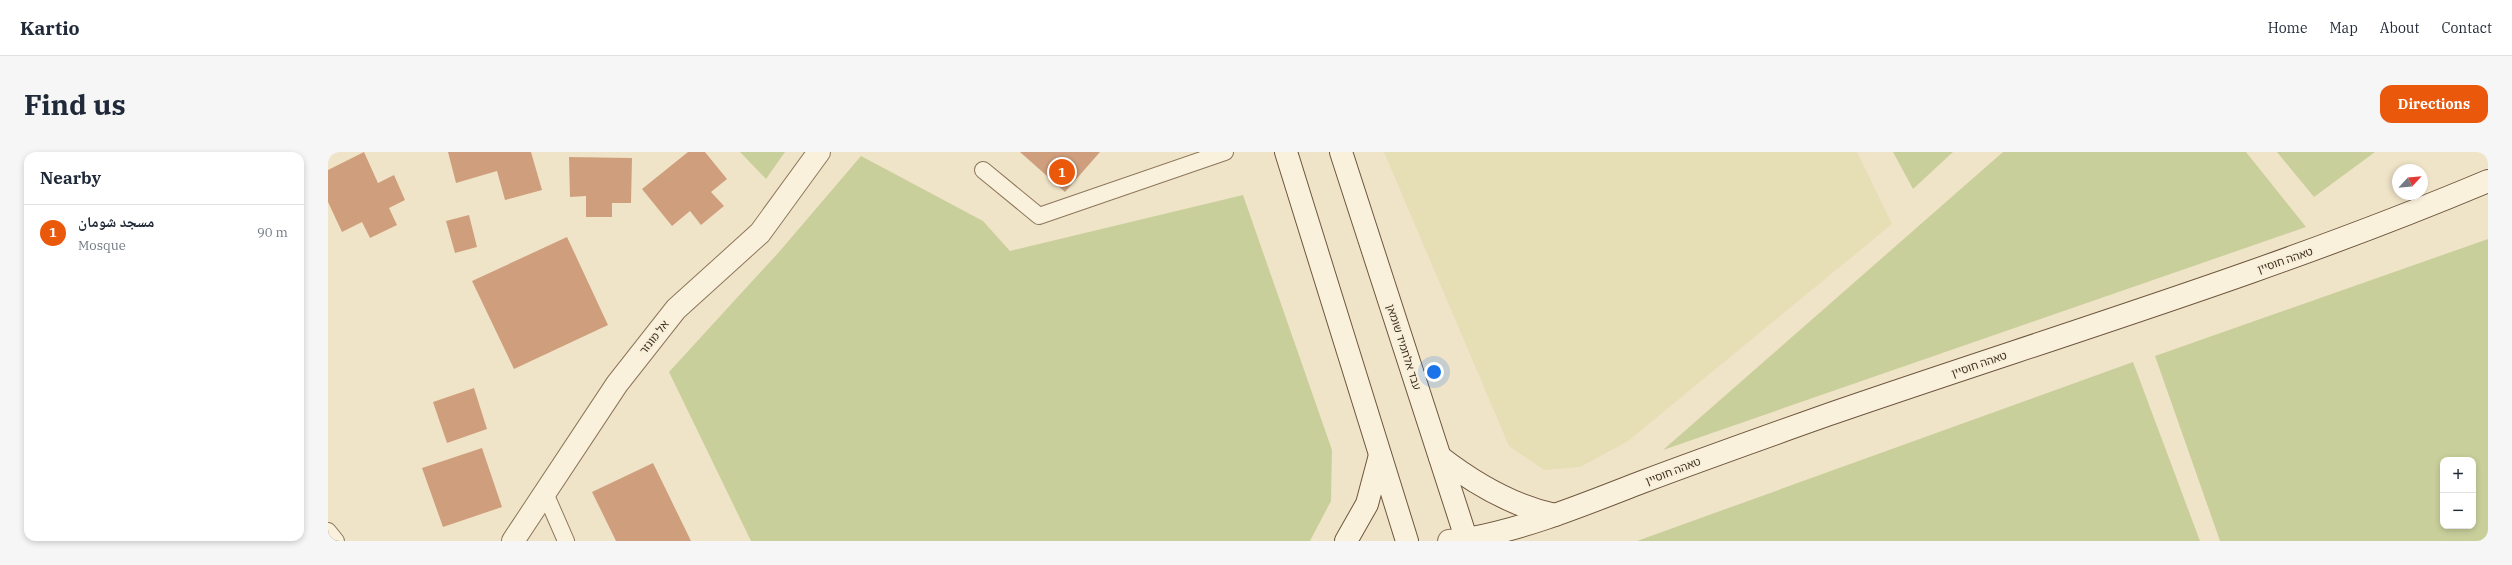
<!DOCTYPE html>
<meta charset="utf-8">
<style>
:root{--surface:#fff;--page:#f6f6f7;--text:#1f2937;--muted:#747a83;--line:#e0e1e3;--accent:#ea580c}
body{margin:0;font-family:"IBM Plex Serif","Noto Naskh Arabic","Noto Sans Hebrew",serif;background:var(--page);color:var(--text)}
.controls{position:absolute;right:12px;bottom:12px;display:grid;overflow:hidden;border-radius:8px;box-shadow:0 2px 6px #0003}
.controls button{width:36px;height:36px;display:grid;place-items:center;padding:0;border:0;border-bottom:1px solid var(--line);background:var(--surface);color:var(--text);font:20px sans-serif}
.compass{position:absolute;left:2064px;top:12px;width:36px;height:36px;border-radius:50%;background:var(--surface);box-shadow:0 2px 6px #0003;rotate:64deg}
.you{position:absolute;left:1106px;top:220px;width:14px;height:14px;margin:-10px;border:3px solid #fff;border-radius:50%;background:#1a73e8;box-shadow:0 0 0 6px #1a73e833}
.badge{display:grid;place-items:center;width:26px;height:26px;border-radius:50%;background:var(--accent);color:#fff;font-size:13px;font-weight:700}
.pin{position:absolute;translate:-50% -50%;border:2px solid #fff;box-shadow:0 1px 4px #0006}
.list{margin:0;padding:0;list-style:none}
h2{display:flex;justify-content:space-between;align-items:center;height:52px;margin:0;padding:0 16px;font-size:17px}
h2 small{font-size:13px;font-weight:400;color:var(--muted)}
.list li{display:grid;grid-template-columns:26px 1fr auto;gap:12px;align-items:center;box-sizing:border-box;height:56px;padding:0 16px;border-top:1px solid var(--line)}
.list b{display:block;font-size:15px;white-space:nowrap}
.list p{margin:0;font-size:13px;white-space:nowrap;color:var(--muted)}
.list em{font-size:13px;font-style:normal;color:var(--muted)}
.map{position:relative;flex:none;width:2160px;height:389px;overflow:hidden;border-radius:12px}
header{display:flex;align-items:center;gap:24px;box-sizing:border-box;height:56px;padding:0 20px;background:var(--surface);border-bottom:1px solid var(--line)}
header strong{font-size:19px}
nav{display:flex;gap:22px;margin-inline-start:auto;font-size:14px}
.intro{display:flex;align-items:center;justify-content:space-between;box-sizing:border-box;height:96px;padding:0 24px}
h1{margin:0;font-size:28px}
.button{padding:10px 18px;border-radius:12px;background:var(--accent);color:#fff;font-size:14px;font-weight:700}
main{display:flex;gap:24px;padding:0 24px}
aside{flex:1;background:var(--surface);border-radius:12px;box-shadow:0 2px 6px #0003}
.map>svg:first-child{display:block}
</style>
<header>
<strong>Kartio</strong>
<nav><a>Home</a><a>Map</a><a>About</a><a>Contact</a></nav>
</header>
<div class="intro"><h1>Find us</h1><a class="button">Directions</a></div>
<main>
<aside>
<h2>Nearby<small></small></h2>
<ul class="list">
<li><span class="badge">1</span><div><b>مسجد شومان</b><p>Mosque</p></div><em>90 m</em></li>
</ul>
</aside>
<div class="map">
<svg width="2160" height="389" viewBox="0 0 2160 389">
<rect width="100%" height="100%" fill="#f0e4c8"/>
<path fill="#e6deb5" d="M1056,0H1529L1564,72L1300,289L1252,315L1216,318L1181,294Z"/>
<g fill="#c9cf9b" fill-rule="evenodd">
<path d="M412,0H457L438,27Z"/>
<path d="M1565,0H1625L1585,37Z"/>
<path d="M1675,0H1918L1978,75L1335,298Z"/>
<path d="M1949,0H2047L1986,45Z"/>
<path d="M533,4L655,69L682,99L915,43L1004,298L1003,349L982,389H423L341,220L451,100Z"/>
<path d="M2160,87V389H1892L1827,204ZM2115,308H2145V374H2115Z"/>
<path d="M1805,210L1872,389H1309Z"/>
</g>
<g fill="#cf9f7d">
<path d="M36,0L50,31L66,23L77,48L61,56L69,73L42,86L34,70L14,80L0,50V18Z"/>
<path d="M120,0H203L214,38L177,48L169,19L128,31Z"/>
<path d="M360,0H377L399,27L383,40L396,54L373,73L362,59L344,74L314,37Z"/>
<path d="M692,0H772L737,40Z"/>
<path d="M241,5L304,6L303,51H284V65H258V44L242,45Z"/>
<path d="M141,63L149,95L127,101L118,69Z"/>
<path d="M239,85L280,173L186,217L144,129Z"/>
<path d="M146,236L159,277L119,291L105,250Z"/>
<path d="M154,296L174,355L115,375L94,316Z"/>
<path d="M325,311L363,389H288L264,340Z"/>
</g>
<g fill="none" stroke-linecap="round" stroke-linejoin="round">
<defs>
<g id="lane">
<path d="M655,18L711,64L897,0"/>
<path d="M217,341L238,389"/>
<path d="M0,379L8,389"/>
</g>
<g id="street">
<path d="M185,389L289,232L348,157L432,81L491,0"/>
<path d="M1121,389L1139,387"/>
</g>
<g id="secondary">
<path d="M958,0L1079,389"/>
<path d="M1013,0L1139,389"/>
<path d="M1112,305C1147,332 1184,354 1227,363"/>
<path d="M1139,387C1200,376 1257,352 1314,330C1375,307 1437,285 1499,263C1719,187 1944,120 2160,29"/>
<path d="M1018,389L1039,352L1052,303"/>
</g>
</defs>
<use href="#lane" stroke="#8d765c" stroke-width="18"/>
<use href="#street" stroke="#8d765c" stroke-width="24"/>
<use href="#secondary" stroke="#6f573f" stroke-width="24"/>
<use href="#lane" stroke="#faf1dc" stroke-width="16"/>
<use href="#street" stroke="#faf1dc" stroke-width="22"/>
<use href="#secondary" stroke="#faf1dc" stroke-width="22"/>
</g>
<g text-anchor="middle" stroke-width="3.5" stroke-linejoin="round" paint-order="stroke">
<g font-size="11" fill="#3d2e20" stroke="#f7eed8">
<text transform="translate(1957 108) rotate(-19)" y="4">טאהה חוסיין</text>
<text transform="translate(326 185) rotate(-52)" y="4">אל מונזר</text>
<text transform="translate(1076 195) rotate(72)" y="4">עבד אלחמיד שומאן</text>
<text transform="translate(1651 212) rotate(-19)" y="4">טאהה חוסיין</text>
<text transform="translate(1345 319) rotate(-21)" y="4">טאהה חוסיין</text>
</g>
</g>
</svg>
<div class="controls">
<button>+</button>
<button>−</button>
</div>
<svg class="compass" viewBox="-18 -18 36 36"><path d="M0-13l5 13h-10z" fill="#e53935"/><path d="M0 13l5-13h-10z" fill="#747a83"/></svg>
<div class="you"></div>
<div class="pin badge" style="left:734px;top:20px">1</div>
</div>
</main>
